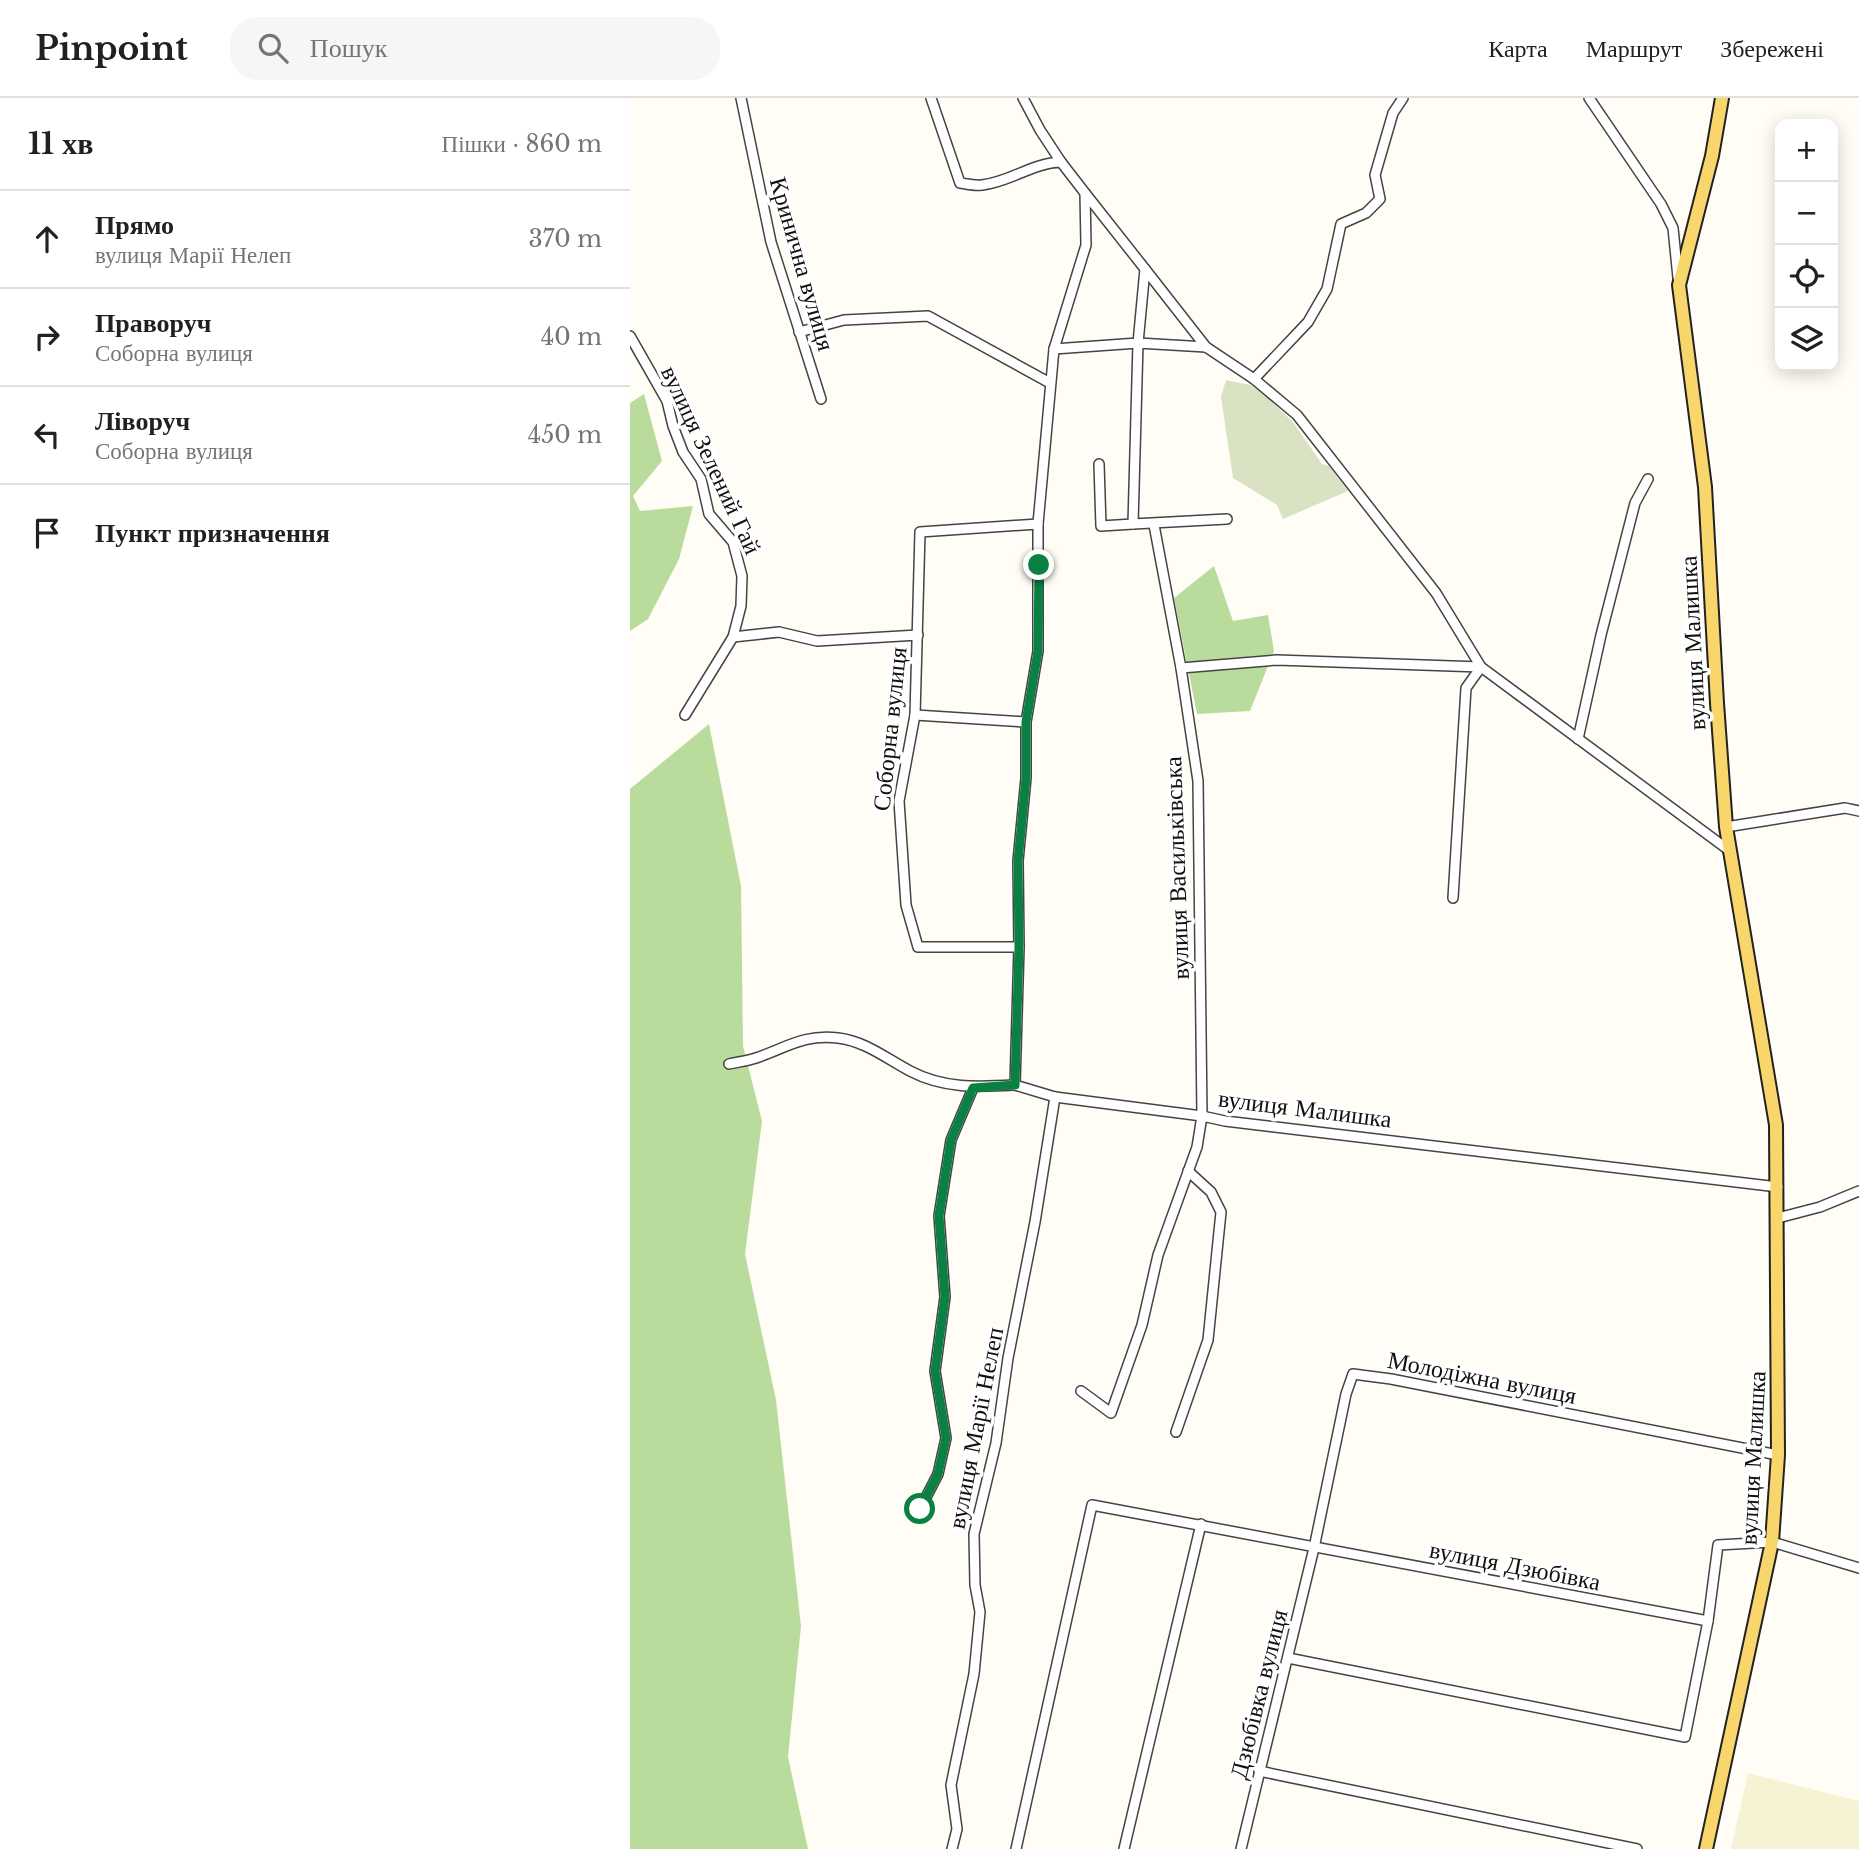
<!DOCTYPE html>
<html lang="uk">
<meta charset="utf-8">
<style>
:root{--surface:#fff;--page:#f6f6f6;--text:#202124;--muted:#757577;--line:#e0e0e0}
body{margin:0;font-family:"Libre Baskerville",serif;background:var(--page);color:var(--text)}
.controls{position:absolute;right:21px;top:21px;display:grid;overflow:hidden;border-radius:14px;box-shadow:0 4px 18px #0003}
.controls button{width:63px;height:63px;display:grid;place-items:center;padding:0;border:0;border-bottom:2px solid var(--line);background:var(--surface);color:var(--text);font:35px sans-serif}
.stop{position:absolute;width:21px;height:21px;margin:-16px;border:5px solid #0b8043;border-radius:50%;background:#fff}
.stop.end{background:#0b8043;border-color:#fff;box-shadow:0 2px 7px #0008}
.list{margin:0;padding:0;list-style:none}
h2{display:flex;justify-content:space-between;align-items:center;height:91px;margin:0;padding:0 28px;font-size:30px}
h2 small{font-size:23px;font-weight:400;color:var(--muted)}
.list li{display:grid;grid-template-columns:46px 1fr auto;gap:21px;align-items:center;box-sizing:border-box;height:98px;padding:0 28px;border-top:2px solid var(--line)}
.list b{display:block;font-size:26px;white-space:nowrap}
.list p{margin:0;font-size:23px;white-space:nowrap;color:var(--muted)}
.list em{font-size:23px;font-style:normal;color:var(--muted)}
.icon{flex:none;width:38px;height:38px;fill:none;stroke:currentColor;stroke-width:2;stroke-linecap:round;stroke-linejoin:round}
.map{position:relative;flex:none;width:1229px;height:1751px;overflow:hidden}
header{display:flex;align-items:center;gap:42px;box-sizing:border-box;height:98px;padding:0 35px;background:var(--surface);border-bottom:2px solid var(--line)}
header strong{font-size:33px}
nav{display:flex;gap:38px;margin-inline-start:auto;font-size:24px}
.search{width:490px;height:63px;background:var(--page);display:flex;align-items:center;gap:18px;box-sizing:border-box;padding:0 24px;border-radius:28px;color:var(--muted);font-size:26px}
main{display:flex}
aside{flex:1;background:var(--surface)}
.map>svg:first-child{display:block}
</style>
<header>
<strong>Pinpoint</strong>
<div class="search"><svg class="icon" aria-label="search" viewBox="0 0 24 24"><circle cx="10" cy="10" r="6"/><path d="M15 15l6 6"/></svg>Пошук</div>
<nav><a>Карта</a><a>Маршрут</a><a>Збережені</a></nav>
</header>
<main>
<aside>
<h2>11 хв<small>Пішки · 860 m</small></h2>
<ul class="list">
<li><svg class="icon" aria-label="ahead" viewBox="0 0 24 24"><path d="M12 20V5M6 11l6-6 6 6"/></svg><div><b>Прямо</b><p>вулиця Марії Нелеп</p></div><em>370 m</em></li>
<li><svg class="icon" aria-label="right" viewBox="0 0 24 24"><path d="M7 20v-9h11M14 6l5 5-5 5"/></svg><div><b>Праворуч</b><p>Соборна вулиця</p></div><em>40 m</em></li>
<li><svg class="icon" aria-label="left" viewBox="0 0 24 24"><path d="M17 20v-9H6M10 6l-5 5 5 5"/></svg><div><b>Ліворуч</b><p>Соборна вулиця</p></div><em>450 m</em></li>
<li><svg class="icon" aria-label="arrive" viewBox="0 0 24 24"><path d="M6 21V4h12l-3 4 3 4H6"/></svg><div><b>Пункт призначення</b></div></li>
</ul>
</aside>
<div class="map">
<svg width="1229" height="1751" viewBox="0 0 1229 1751">
<rect width="100%" height="100%" fill="#fffdf5"/>
<path fill="#f6f3d4" d="M1118,1675L1229,1703V1751H1101Z"/>
<g fill="#b9dc9c">
<path d="M14,296L32,363L3,398L10,413L63,408L49,461L18,521L0,533V305Z"/>
<path d="M584,468L603,523L638,517L644,553L620,613L567,616L544,500Z"/>
<path d="M79,626L111,788L113,948L132,1023L115,1156L146,1302L171,1528L158,1659L178,1751H0V691Z"/>
</g>
<path fill="#d9e3c4" d="M596,282L625,288L663,324L692,366L699,368L718,393L653,421L647,407L603,380L591,299Z"/>
<g fill="none" stroke-linecap="round" stroke-linejoin="round">
<defs>
<g id="minor">
<path d="M111,0L141,144L191,301"/>
<path d="M301,0L330,85C337,86 345,88 352,87C380,84 402,65 431,64L455,95L456,147L424,251"/>
<path d="M393,0L410,32L431,64"/>
<path d="M959,0L1031,106L1043,130L1048,180"/>
<path d="M455,95L515,171L508,245L424,251L408,426V553L396,624V680L388,763L389,849L385,987L425,999L572,1018L595,1023L1148,1089"/>
<path d="M515,171L576,249L624,281L667,317L806,495L851,569L1100,753"/>
<path d="M169,234L214,222L298,218L420,285"/>
<path d="M0,238L37,303L43,328L53,354L71,381L79,416L103,444L112,478L111,508L103,539L55,617"/>
<path d="M576,249L508,245L503,426L597,421"/>
<path d="M624,281L678,224L697,191L711,126L736,115L750,101L745,77L763,15L773,0"/>
<path d="M469,366L471,428L503,426"/>
<path d="M524,427L551,570"/>
<path d="M103,539L149,534L187,543L288,537"/>
<path d="M285,617L396,624"/>
<path d="M948,641L971,537L1005,405L1018,381"/>
<path d="M1096,729L1215,710L1229,713"/>
<path d="M823,800L836,590L851,569"/>
<path d="M389,849H288L276,807L269,703L285,617L290,434L408,426"/>
<path d="M99,966C108,964 117,963 126,960C156,950 173,936 208,940C235,943 257,961 280,973C314,991 348,989 385,987"/>
<path d="M1148,1120L1190,1109L1229,1093"/>
<path d="M451,1293L481,1315L512,1227L528,1157L567,1049L572,1018L568,683L551,570L647,562L851,569"/>
<path d="M546,1334L578,1242L591,1114L581,1094L558,1073"/>
<path d="M290,1411L308,1376L316,1340L305,1273L315,1199L309,1118L321,1042L343,990"/>
<path d="M658,1560L1055,1639L1078,1523L1088,1447L1142,1444L1229,1470"/>
<path d="M629,1673L1007,1751"/>
<path d="M322,1751L327,1731L321,1687L344,1576L350,1514L345,1487L344,1436L366,1345L378,1260L405,1124L425,999"/>
<path d="M386,1751L462,1407L1078,1523"/>
<path d="M494,1751L571,1426"/>
<path d="M611,1751L684,1450L716,1296L723,1276L761,1281L1148,1357"/>
</g>
<path id="major" d="M1076,1751L1142,1444L1148,1357L1146,1027L1096,729L1087,605L1075,389L1049,187L1082,58L1092,0"/>
</defs>
<use href="#minor" stroke="#444" stroke-width="12"/>
<use href="#major" stroke="#222" stroke-width="16"/>
<use href="#minor" stroke="#fff" stroke-width="9"/>
<use href="#major" stroke="#f9d66b" stroke-width="12"/>
</g>
<g fill="none" stroke-linecap="round" stroke-linejoin="round">
<path stroke="#0b8043" stroke-width="9" d="M290,1411L308,1376L316,1340L305,1273L315,1199L309,1118L321,1042L343,990L385,987L389,849L388,763L396,680V624L408,553L409,467"/>
</g>
<g text-anchor="middle" stroke-width="7" stroke-linejoin="round" paint-order="stroke">
<g font-size="24" fill="#111" stroke="#fff">
<text transform="translate(172 166) rotate(74)" y="8">Кринична вулиця</text>
<text transform="translate(81 362) rotate(65)" y="8">вулиця Зелений Гай</text>
<text transform="translate(1063 545) rotate(-93)" y="8">вулиця Малишка</text>
<text transform="translate(260 631) rotate(-84)" y="8">Соборна вулиця</text>
<text transform="translate(547 770) rotate(-92)" y="8">вулиця Васильківська</text>
<text transform="translate(675 1011) rotate(7)" y="8">вулиця Малишка</text>
<text transform="translate(852 1280) rotate(11)" y="8">Молодіжна вулиця</text>
<text transform="translate(346 1330) rotate(-79)" y="8">вулиця Марії Нелеп</text>
<text transform="translate(1123 1360) rotate(-87)" y="8">вулиця Малишка</text>
<text transform="translate(885 1468) rotate(11)" y="8">вулиця Дзюбівка</text>
<text transform="translate(629 1596) rotate(-76)" y="8">Дзюбівка вулиця</text>
</g>
</g>
</svg>
<div class="controls">
<button>+</button>
<button>−</button>
<button><svg class="icon" aria-label="locate" viewBox="0 0 24 24"><circle cx="12" cy="12" r="6"/><path d="M12 2v4M12 18v4M2 12h4M18 12h4"/></svg></button>
<button><svg class="icon" aria-label="layers" viewBox="0 0 24 24"><path d="M12 4l9 5-9 5-9-5zM3 14l9 5 9-5"/></svg></button>
</div>
<div class="stop" style="left:290px;top:1411px"></div>
<div class="stop end" style="left:409px;top:467px"></div>
</div>
</main>
